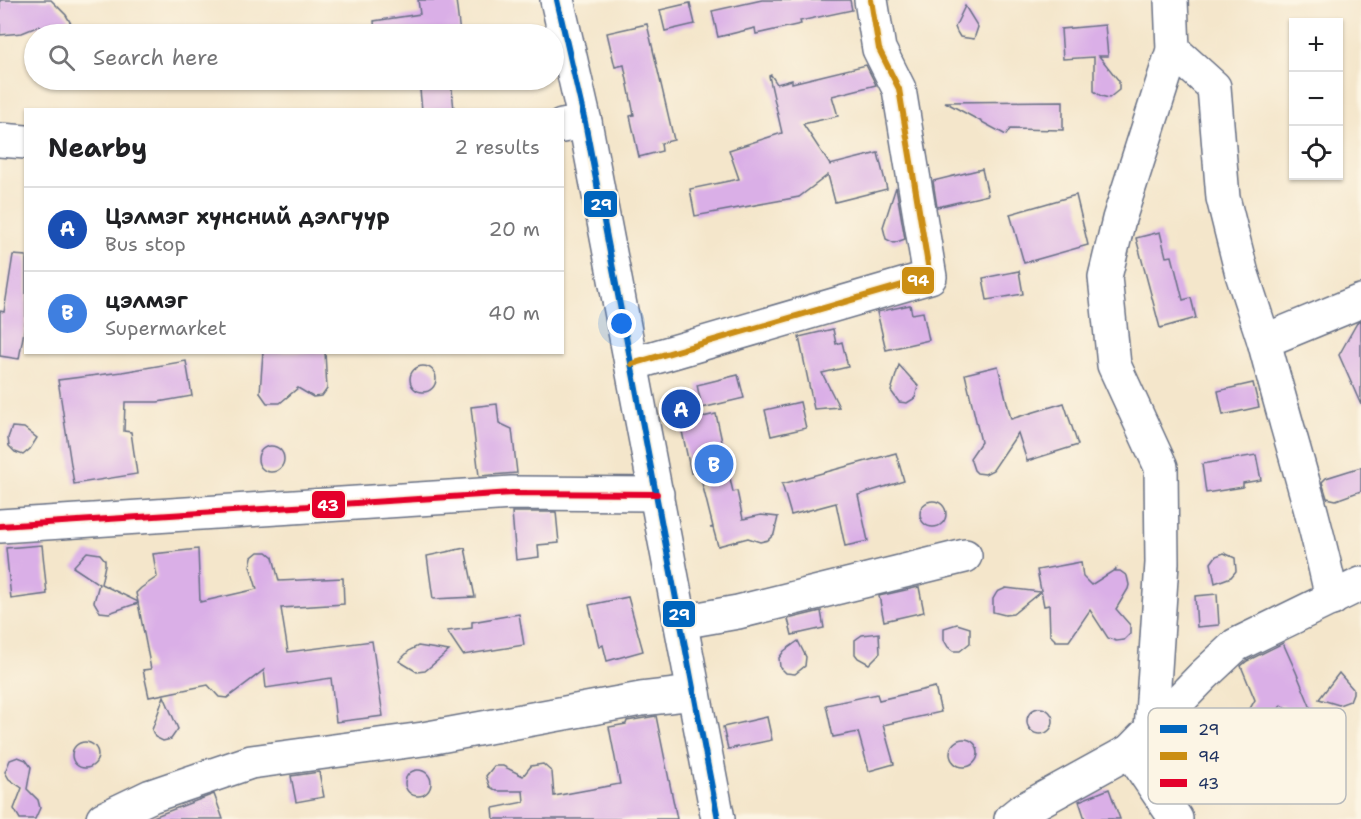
<!DOCTYPE html>
<meta charset="utf-8">
<style>
:root{--surface:#fff;--page:#f6f6f6;--text:#202124;--muted:#757577;--line:#e0e0e0;--accent:#111827}
body{margin:0;font-family:"Shantell Sans",sans-serif;background:var(--page);color:var(--text)}
.controls{position:absolute;right:18px;top:18px;display:grid;overflow:hidden;border-radius:0px;box-shadow:0 2px 4px #0004}
.controls button{width:54px;height:54px;display:grid;place-items:center;padding:0;border:0;border-bottom:2px solid var(--line);background:var(--surface);color:var(--text);font:30px sans-serif}
.you{position:absolute;left:622px;top:324px;width:21px;height:21px;margin:-15px;border:4px solid #fff;border-radius:50%;background:#1a73e8;box-shadow:0 0 0 9px #1a73e833}
.badge{display:grid;place-items:center;width:39px;height:39px;border-radius:50%;background:var(--accent);color:#fff;font-size:20px;font-weight:700}
.pin{position:absolute;translate:-50% -50%;border:3px solid #fff;box-shadow:0 2px 6px #0006}
.list{margin:0;padding:0;list-style:none}
h2{display:flex;justify-content:space-between;align-items:center;height:78px;margin:0;padding:0 24px;font-size:26px}
h2 small{font-size:20px;font-weight:400;color:var(--muted)}
.list li{display:grid;grid-template-columns:39px 1fr auto;gap:18px;align-items:center;box-sizing:border-box;height:84px;padding:0 24px;border-top:2px solid var(--line)}
.list b{display:block;font-size:22px;white-space:nowrap}
.list p{margin:0;font-size:20px;white-space:nowrap;color:var(--muted)}
.list em{font-size:20px;font-style:normal;color:var(--muted)}
.icon{flex:none;width:33px;height:33px;fill:none;stroke:currentColor;stroke-width:2;stroke-linecap:round;stroke-linejoin:round}
.map{position:relative;flex:none;width:1361px;height:819px;overflow:hidden}
.search{position:absolute;background:var(--surface);box-shadow:0 2px 4px #0004;left:24px;top:24px;width:540px;height:66px;display:flex;align-items:center;gap:15px;box-sizing:border-box;padding:0 21px;border-radius:33px;color:var(--muted);font-size:22px}
.panel{position:absolute;background:var(--surface);box-shadow:0 2px 4px #0004;left:24px;top:108px;width:540px;height:246px;border-radius:0px}
.map>svg:first-child{display:block}
</style>
<div class="map">
<svg width="1361" height="819" viewBox="0 0 1361 819">
<rect width="100%" height="100%" fill="#fcf5e5"/>
<filter id="ink" filterUnits="userSpaceOnUse"><feTurbulence type="fractalNoise" baseFrequency=".0167" numOctaves="2"/><feDisplacementMap in="SourceGraphic" scale="12" xChannelSelector="R" yChannelSelector="G"/><feConvolveMatrix kernelMatrix="1 2 1 2 8 2 1 2 1" color-interpolation-filters="sRGB"/></filter>
<filter id="wash" filterUnits="userSpaceOnUse"><feTurbulence type="fractalNoise" baseFrequency=".008" numOctaves="4" result="noise"/><feDisplacementMap in="SourceGraphic" scale="24" xChannelSelector="R" yChannelSelector="G"/><feGaussianBlur stdDeviation="1.35" result="paint"/><feColorMatrix in="noise" values="0 0 0 0 0 0 0 0 0 0 0 0 0 0 0 0 0 1.4 0 .05"/><feComposite in="paint" operator="in"/></filter>
<g filter="url(#wash)">
<rect width="100%" height="100%" fill="#f4e6cb"/>
<g id="blocks">
<g fill="#daafe7">
<path d="M0,0H51L66,15L77,34H50L39,26L22,33L0,35Z"/>
<path d="M418,0H456L460,34H375L374,21L420,14Z"/>
<path d="M762,0H850L852,10L800,21L801,24L756,34L755,28L718,37L712,11Z"/>
<path d="M690,3L695,24L665,31L660,10Z"/>
<path d="M965,6L978,27L974,39L960,37L957,32L955,27Z"/>
<path d="M647,24L674,140L661,143L662,151L639,157L630,116L634,115L624,65L615,67L607,33Z"/>
<path d="M1105,25L1108,56H1099L1119,81V90L1109,98L1101,96L1094,91V57L1063,59L1061,29Z"/>
<path d="M866,65L876,85L832,96L838,116L803,124L830,165L878,153L887,189L835,202L828,175L799,197L695,216L690,189L739,179L729,150L782,133L769,76L771,75L777,84L792,80V83Z"/>
<path d="M419,80H451L454,110H422Z"/>
<path d="M1063,101V130L1010,129L1006,135L945,102Z"/>
<path d="M982,169L988,195L937,207L933,181Z"/>
<path d="M896,187L905,239L894,243L886,239L883,227Z"/>
<path d="M1076,195L1088,245L1024,263L1010,214Z"/>
<path d="M1160,232L1166,257L1172,256L1183,300L1191,298L1196,318L1160,328L1136,238Z"/>
<path d="M13,255L26,256V320L19,359L0,356V311L4,312Z"/>
<path d="M1019,271L1023,294L987,300L983,278Z"/>
<path d="M910,305L912,314L923,312L929,340L886,350L877,312Z"/>
<path d="M1361,321V405L1339,355L1357,323Z"/>
<path d="M833,329L836,344L842,342L848,367L822,373L839,407L814,409L799,337Z"/>
<path d="M263,352H325L327,389L322,396L313,397L298,388L280,403H267L260,393Z"/>
<path d="M186,361L192,396L158,402H125L124,431L131,432L137,474L74,484L58,380L122,372Z"/>
<path d="M899,365L918,386L915,398L907,403L899,402L891,391Z"/>
<path d="M998,366L1011,419L1064,403L1078,445L1027,461L1018,433L993,470L985,474L977,473L974,470L970,458L981,442L965,374Z"/>
<circle cx="423" cy="379" r="13"/>
<path d="M738,375L744,398L702,408L697,385Z"/>
<path d="M1253,383L1259,407L1223,415L1218,391Z"/>
<path d="M800,402L806,428L771,436L765,410Z"/>
<path d="M497,404L499,423L512,429L517,473L479,476L471,407Z"/>
<path d="M716,414L733,492L737,491L743,519L761,515L778,517L774,534L768,540L760,542L748,538L718,546L713,528H710L713,527L699,471L691,473L680,422Z"/>
<path d="M12,427L24,428L37,438L30,449L23,455L15,452L9,446L8,438Z"/>
<circle cx="271" cy="459" r="13"/>
<path d="M896,453L904,481L858,495L868,541L845,546L836,503L791,515L782,484Z"/>
<path d="M1256,455L1261,480L1243,483V487L1206,493L1202,464Z"/>
<path d="M1361,467V491L1336,500L1327,498L1322,482L1326,478Z"/>
<circle cx="933" cy="514" r="13"/>
<path d="M512,512H556L559,543L538,545L539,557L516,560Z"/>
<path d="M42,545L47,594L11,599L6,548Z"/>
<path d="M465,548L475,597L433,599L427,556Z"/>
<path d="M198,549L200,602L257,589L250,566L252,557L258,552H267L273,557L279,581L343,578L344,604L281,608L288,652L372,641L383,716L336,722L331,678L266,688L264,670L227,698L219,697L208,685L149,697L143,670L151,669L138,603L109,613L100,612L94,602L99,584L73,567L87,552L100,554L105,560V565L101,584L138,602L136,593L141,588L157,577L153,554Z"/>
<path d="M1224,553L1235,558L1236,571L1231,577L1215,583L1211,563L1216,556Z"/>
<path d="M1081,562L1083,577L1091,585L1116,569L1115,571H1120L1127,576L1129,585L1128,589L1116,609L1130,625V634L1124,640L1116,641L1108,638L1090,610L1069,641H1056L1050,635L1049,605L1044,606L1037,570Z"/>
<path d="M919,587L924,612L884,621L879,596Z"/>
<path d="M1006,588L1040,592L1013,614L1005,615L993,612V599L997,592Z"/>
<path d="M1217,594L1219,625L1197,627L1195,596Z"/>
<path d="M628,597L643,651L607,661L603,645L599,647L589,605Z"/>
<path d="M821,611L824,628L792,635L788,619Z"/>
<path d="M519,614L524,645L463,655L447,631L472,628V622Z"/>
<path d="M957,624L970,628V643L960,651H953L948,647L944,640V628Z"/>
<path d="M879,633L880,653L869,664L858,658L855,654V640L862,635Z"/>
<path d="M798,641L806,657L805,666L795,674L786,673L780,667L779,658L784,651Z"/>
<path d="M1283,643L1296,672L1322,735L1281,705L1271,723L1259,733L1249,720L1248,712L1255,700L1241,666L1247,661Z"/>
<path d="M418,646L449,651L425,671L417,672L399,661L410,650Z"/>
<path d="M1339,673L1353,689V693L1350,701L1339,705L1319,699Z"/>
<path d="M935,687L941,712L883,725L894,764L869,771L858,732L833,737L826,705L877,694L879,700Z"/>
<path d="M164,696L178,729L171,739L163,741L155,737L152,730Z"/>
<circle cx="1040" cy="721" r="13"/>
<path d="M656,716L677,819H494L493,808L524,802L523,791H497L490,787L486,776L494,766H503L523,776L531,766L543,764L552,772L554,796L620,784L609,727L626,724L627,721Z"/>
<path d="M767,717L772,740L728,749L723,727Z"/>
<circle cx="964" cy="753" r="14"/>
<circle cx="85" cy="755" r="13"/>
<path d="M18,757L26,760L31,767L27,789L38,800L40,808L35,819H20L14,809L22,788L9,779L5,772L10,760Z"/>
<circle cx="418" cy="783" r="13"/>
<path d="M319,772L324,797L296,802L291,776Z"/>
<path d="M1109,789L1120,819H1085L1079,801Z"/>
<path d="M214,794L223,819H153V817Z"/>
</g>
</g>
</g>
<g filter="url(#ink)">
<use href="#blocks" fill-opacity="0" stroke="#676f84" stroke-width="1.5"/>
<g fill="none" stroke-linecap="round" stroke-linejoin="round">
<defs>
<g id="minor">
<path d="M1173,50L1214,87L1223,198L1242,274L1264,341"/>
<path d="M562,126L585,122"/>
<path d="M0,140L26,142"/>
<path d="M632,364L930,277L899,89L879,49L871,0"/>
<path d="M0,526L512,493L657,494"/>
<path d="M1332,599C1314,511 1286,427 1264,341L1361,301"/>
<path d="M681,622L738,612L965,556"/>
<path d="M1151,730L1162,563L1161,467L1114,365L1105,277L1119,219L1173,50L1171,0"/>
<path d="M1130,751L1176,819"/>
<path d="M103,819L151,796L251,762L423,739L641,699L694,693"/>
<path d="M1011,819L1021,811L1130,751L1203,676L1236,645L1361,584"/>
</g>
<path id="secondary" d="M557,0L585,122L718,819"/>
</defs>
<use href="#minor" stroke="#676f84" stroke-width="36"/>
<use href="#secondary" stroke="#676f84" stroke-width="36"/>
<use href="#minor" stroke="#fff" stroke-width="33"/>
<use href="#secondary" stroke="#fff" stroke-width="33"/>
<defs>
<path id="bus-1" d="M557,0L585,122L718,819"/>
<path id="bus-2" d="M632,364L930,277L899,89L879,49L871,0"/>
<path id="bus-3" d="M0,526L512,493L657,494"/>
</defs>
<use href="#bus-1" stroke="#fcf5e5" stroke-width="10"/>
<use href="#bus-2" stroke="#fcf5e5" stroke-width="10"/>
<use href="#bus-3" stroke="#fcf5e5" stroke-width="10"/>
<use href="#bus-1" stroke="#0065bd" stroke-width="6"/>
<use href="#bus-2" stroke="#cb8e13" stroke-width="6"/>
<use href="#bus-3" stroke="#e4002b" stroke-width="6"/>
</g>
</g>
<rect x="1148" y="708" width="198" height="96" rx="9" fill="#fcf5e5" stroke="#b8babc" stroke-width="1.5"/>
<rect x="1160" y="725" width="27" height="8" fill="#0065bd"/>
<rect x="1160" y="752" width="27" height="8" fill="#cb8e13"/>
<rect x="1160" y="779" width="27" height="8" fill="#e4002b"/>
<g font-size="16" fill="#1b2f5e">
<text x="1198" y="735">29</text>
<text x="1198" y="762">94</text>
<text x="1198" y="789">43</text>
</g>
<g stroke="#fcf5e5" stroke-width="2">
<rect x="583" y="190" width="35" height="28" rx="6" fill="#0065bd"/>
<rect x="901" y="266" width="34" height="29" rx="6" fill="#cb8e13"/>
<rect x="311" y="490" width="35" height="29" rx="6" fill="#e4002b"/>
<rect x="662" y="600" width="34" height="28" rx="6" fill="#0065bd"/>
</g>
<g font-size="16" text-anchor="middle" font-weight="bold" fill="#fff">
<text x="601" y="210">29</text>
<text x="918" y="286">94</text>
<text x="328" y="511">43</text>
<text x="679" y="620">29</text>
</g>
</svg>
<div class="controls">
<button>+</button>
<button>−</button>
<button><svg class="icon" aria-label="locate" viewBox="0 0 24 24"><circle cx="12" cy="12" r="6"/><path d="M12 2v4M12 18v4M2 12h4M18 12h4"/></svg></button>
</div>
<div class="you"></div>
<div class="pin badge" style="left:681px;top:409px;background:#1a4fb4">A</div>
<div class="pin badge" style="left:714px;top:464px;background:#3f7fe0">B</div>
<div class="search"><svg class="icon" aria-label="search" viewBox="0 0 24 24"><circle cx="10" cy="10" r="6"/><path d="M15 15l6 6"/></svg>Search here</div>
<section class="panel">
<h2>Nearby<small>2 results</small></h2>
<ul class="list">
<li><span class="badge" style="background:#1a4fb4">A</span><div><b>Цэлмэг хүнсний дэлгүүр</b><p>Bus stop</p></div><em>20 m</em></li>
<li><span class="badge" style="background:#3f7fe0">B</span><div><b>цэлмэг</b><p>Supermarket</p></div><em>40 m</em></li>
</ul>
</section>
</div>
